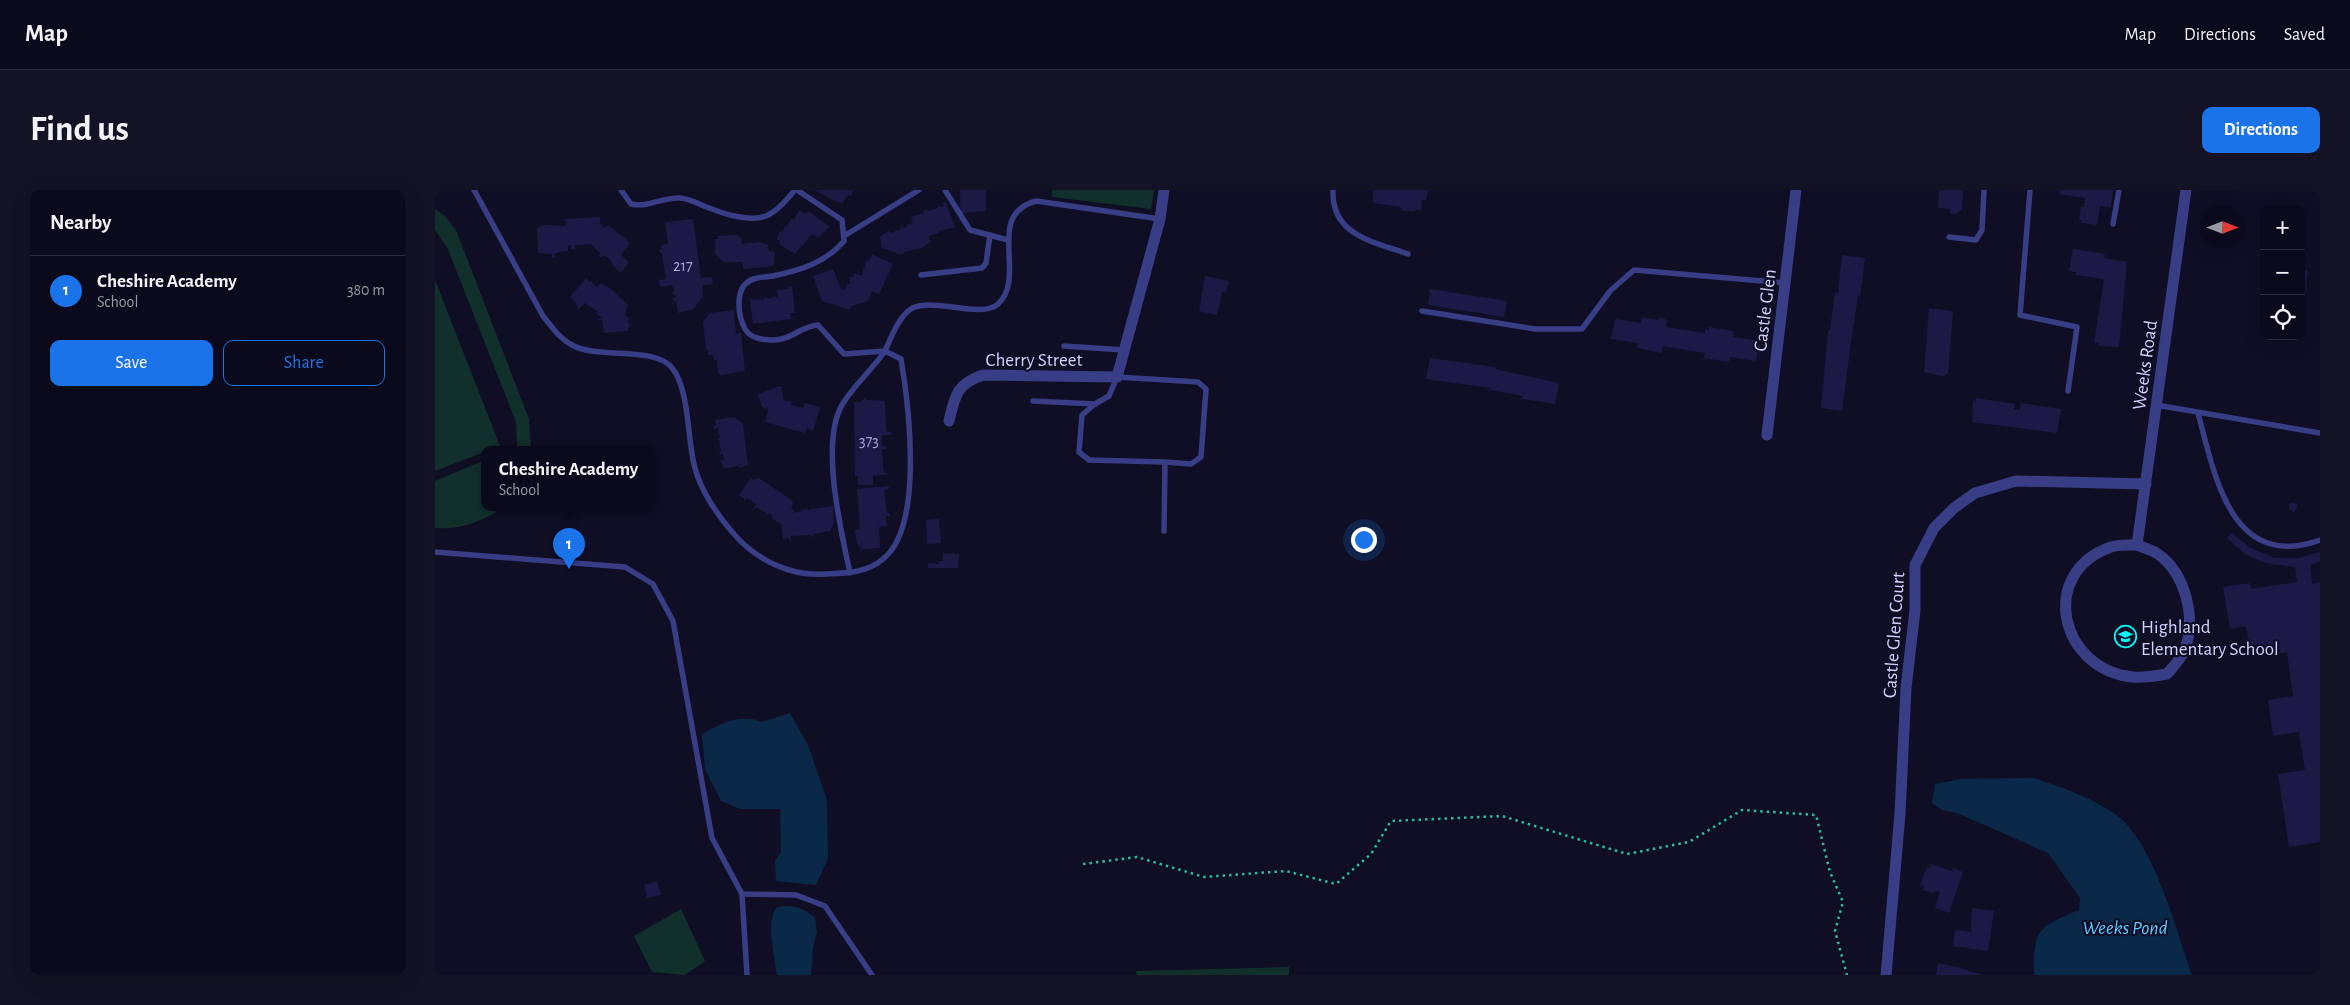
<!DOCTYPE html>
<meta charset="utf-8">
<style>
:root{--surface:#0b0a1c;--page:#141325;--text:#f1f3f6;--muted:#9a9aa3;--line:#2b2b3b;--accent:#1a73e8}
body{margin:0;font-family:"Alegreya Sans",sans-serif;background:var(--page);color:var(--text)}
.controls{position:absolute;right:15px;top:15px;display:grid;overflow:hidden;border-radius:10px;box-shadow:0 5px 20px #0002}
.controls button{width:45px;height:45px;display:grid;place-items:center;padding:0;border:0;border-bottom:1px solid var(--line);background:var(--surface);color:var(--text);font:25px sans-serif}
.compass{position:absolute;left:1765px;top:15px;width:45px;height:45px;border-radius:50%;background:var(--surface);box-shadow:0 5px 20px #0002;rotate:90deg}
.you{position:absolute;left:928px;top:349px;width:18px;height:18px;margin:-12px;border:4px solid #fff;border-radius:50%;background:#1a73e8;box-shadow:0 0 0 8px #1a73e833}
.badge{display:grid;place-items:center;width:32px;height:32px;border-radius:50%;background:var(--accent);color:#fff;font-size:16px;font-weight:700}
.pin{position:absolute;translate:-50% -41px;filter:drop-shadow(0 1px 2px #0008)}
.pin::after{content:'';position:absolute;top:26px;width:18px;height:15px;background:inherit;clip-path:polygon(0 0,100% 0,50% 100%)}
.popup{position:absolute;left:46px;top:256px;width:175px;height:65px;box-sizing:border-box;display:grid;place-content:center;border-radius:10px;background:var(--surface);filter:drop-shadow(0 1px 4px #0005);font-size:16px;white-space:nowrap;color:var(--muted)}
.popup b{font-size:19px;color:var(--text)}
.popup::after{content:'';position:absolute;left:50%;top:100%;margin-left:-10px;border:10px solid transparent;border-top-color:var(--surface)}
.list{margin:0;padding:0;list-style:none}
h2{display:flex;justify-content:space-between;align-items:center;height:65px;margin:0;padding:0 20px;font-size:21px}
h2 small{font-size:16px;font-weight:400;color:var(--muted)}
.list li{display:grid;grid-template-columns:32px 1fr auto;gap:15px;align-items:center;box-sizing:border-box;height:70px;padding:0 20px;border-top:1px solid var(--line)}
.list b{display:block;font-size:19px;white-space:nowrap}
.list p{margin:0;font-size:16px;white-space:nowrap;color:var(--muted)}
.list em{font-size:16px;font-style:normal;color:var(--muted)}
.actions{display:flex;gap:10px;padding:15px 20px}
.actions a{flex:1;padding:11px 0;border:1px solid var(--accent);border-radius:10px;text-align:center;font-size:18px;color:var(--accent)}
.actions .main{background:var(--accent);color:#fff}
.icon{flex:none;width:28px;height:28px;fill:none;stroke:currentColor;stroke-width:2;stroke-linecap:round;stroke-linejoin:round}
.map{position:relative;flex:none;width:1885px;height:785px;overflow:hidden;border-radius:10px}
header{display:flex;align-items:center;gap:30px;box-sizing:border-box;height:70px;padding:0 25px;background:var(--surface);border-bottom:1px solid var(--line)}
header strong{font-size:24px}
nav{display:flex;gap:28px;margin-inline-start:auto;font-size:18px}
.intro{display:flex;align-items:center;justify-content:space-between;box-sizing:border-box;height:120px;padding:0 30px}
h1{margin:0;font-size:35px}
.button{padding:12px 22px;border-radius:10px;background:var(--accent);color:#fff;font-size:18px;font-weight:700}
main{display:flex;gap:30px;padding:0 30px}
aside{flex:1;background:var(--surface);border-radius:10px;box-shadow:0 5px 20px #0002}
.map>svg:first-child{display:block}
</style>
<header>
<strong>Map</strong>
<nav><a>Map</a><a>Directions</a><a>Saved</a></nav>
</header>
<div class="intro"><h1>Find us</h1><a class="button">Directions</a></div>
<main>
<aside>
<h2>Nearby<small></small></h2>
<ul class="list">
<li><span class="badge">1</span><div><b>Cheshire Academy</b><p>School</p></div><em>380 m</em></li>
</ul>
<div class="actions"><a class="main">Save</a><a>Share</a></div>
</aside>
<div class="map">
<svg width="1885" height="785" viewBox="0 0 1885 785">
<rect width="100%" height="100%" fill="#0f0e25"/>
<g fill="#11302b">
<path d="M617,0H719L716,19L617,7Z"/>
<path d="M0,19L9,25L21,40L94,229L96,260H72L82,256L81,232L12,57L0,40Z"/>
<path d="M0,90L65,256L0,281Z"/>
<path d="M50,270V318H67C47,332 24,340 0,338V291Z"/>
<path d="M246,719L270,771L250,785L217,782L199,746Z"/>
<path d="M854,777V785H702L701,781Z"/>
</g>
<g fill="#0a2848">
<path d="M355,523L373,555L392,610L393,668L381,695L341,691L340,671L346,662L345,619H305L286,611L270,579L267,544C284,535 306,522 326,532Z"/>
<path d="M1599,588C1625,597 1656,607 1680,624C1719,651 1741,740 1757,785H1599C1598,739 1603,737 1644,720L1645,708L1613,663L1522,623L1507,620L1497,613L1500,594L1526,589Z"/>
<path d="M342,717C356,714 370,718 380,728L382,742L378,757L376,785H342C340,770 330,728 342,717Z"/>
</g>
<g fill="#1d1947">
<path d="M379,0H418L417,5L412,6L407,14Z"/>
<path d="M525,0H551V21L526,23Z"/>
<path d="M938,0H993L991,10H987L986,20H980V22L966,20V17L938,13Z"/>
<path d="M1504,0H1528L1527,20L1521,24H1515V19L1503,18Z"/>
<path d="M1625,0H1678L1676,17L1665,16L1662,35L1646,33L1647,30H1644L1646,17H1649L1650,8L1624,4Z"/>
<path d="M511,12L520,37L503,41L504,43L494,46L496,52L486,58L469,62L467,65L447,58L445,47L453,41L456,43L466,39L465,37L468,36L469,38L472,37L471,35L478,33L476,27L489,23L488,21L492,19L493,21L502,18L504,14L505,17L509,16L508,13Z"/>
<path d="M364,20L371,24L373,21L395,37L383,48L377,44L360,64L344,54L345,51L342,49L345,41L347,43L350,36L352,37L356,28L359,30Z"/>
<path d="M165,27V33L169,38L173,35L187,46L192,48L191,50L195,53L186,65L194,72L186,83L178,76L175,69L168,65L166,68L164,66L165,63L156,54L140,55V59H136L135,55H133V61L120,63V68H117V64L103,63L102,38L109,35L131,36L130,29Z"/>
<path d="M258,29L266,88L277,87L278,94L267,95L268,107L258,119L243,123L241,111H238V108L241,107L240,104L238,105V102L240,101L237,95L225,97L224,90L231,89L227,63H225L224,60L227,59L226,55L233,54L230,32Z"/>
<path d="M303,45V47H306L307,54L324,52L334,55L332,58L335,62L337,60L340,63L339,76L308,79V72H289L280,64V49H283V46Z"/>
<path d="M1638,59L1670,64L1669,68L1692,72L1684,157L1663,156V153H1659L1669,89L1641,85V82L1634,81Z"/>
<path d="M437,64L458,74L444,104L437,101L433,111L417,116L415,120L387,111L378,86L398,79L406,99L410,100L412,94H415V87H418L419,83L427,86L428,78L430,79L431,70L434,71Z"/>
<path d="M1407,65L1430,68L1425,107L1423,106L1417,145L1407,221L1386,218L1393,140H1395L1400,102L1403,103Z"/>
<path d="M1866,79L1873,81L1867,130H1866Z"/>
<path d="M770,86L794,91L791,103L787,102L782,125L764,121Z"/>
<path d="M151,88L155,92L157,90L158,94L162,97L166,93L175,98L193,115L190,125L194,128L193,133L196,135L194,136L193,141L169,143L167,130H160L167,128L162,123L159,125L162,121L150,113L142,120L143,116L135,107Z"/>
<path d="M357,96L360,123H355L356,129L318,134L315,109L328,110L330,107L335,109L339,106L343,108L342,100L353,99L352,97Z"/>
<path d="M995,99L1072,111L1069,127L993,115Z"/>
<path d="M1494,118L1518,121L1513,184H1510V187L1489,182Z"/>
<path d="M299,120L301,144L306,143L310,181L286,185L283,183L282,170H279L278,165H273V159L271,160L268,132L275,123Z"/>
<path d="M1207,127L1224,130V128H1229L1232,131L1231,137L1270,143V139L1274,140V137L1299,141L1298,147L1324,151L1321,171L1295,167L1294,172L1269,168L1270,163L1228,156L1227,163L1202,158L1203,153L1176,149L1180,129L1206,133Z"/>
<path d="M995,168L1060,177V179L1124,193L1120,214L1087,209L1088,206L1055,200V198L991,189Z"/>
<path d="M344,196L349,197L346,198L349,210L357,212L356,215L368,218L370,213L385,217L378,241L372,238L370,243L330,232L333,220L332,216L331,219L327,217L323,204Z"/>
<path d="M431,207V210L450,211L451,236L452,242H456V245H447V256H451V259H447L448,276L449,283H452V285H438V295H423V286H420L419,212H425Z"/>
<path d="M1541,208L1580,214L1579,219L1585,220L1586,213L1626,219L1622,243L1537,232L1538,210L1541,211Z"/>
<path d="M299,227L308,234L313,275L305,278L303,276L288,279L287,273L284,271L289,270L288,264L283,265L286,262L284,250L281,249L285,248L283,238L279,239L278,236H281L280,230Z"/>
<path d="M317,287L318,290L324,288L355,309L358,313L356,318L359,320L358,323L367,321V319L377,320L376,314L378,319L398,316L399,332L395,341L378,344L377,348L375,345L356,346V353L354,348L348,349L346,334L338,329L337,331L338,326L334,323L330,326L331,323L321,317L317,321L321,314L312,308L309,312V308L304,305Z"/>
<path d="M454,296V299L449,300L452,323H455V326H451L452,336L444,337L445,358L428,359L425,362L426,358L422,354L420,340L425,339L422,299Z"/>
<path d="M1857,312L1863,315L1859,322L1854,319V315Z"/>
<path d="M504,329L506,353L492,354L491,330Z"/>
<path d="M1797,343L1814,357L1839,368H1864L1885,362V371L1875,375L1877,394L1885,392V652L1854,657L1843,584L1870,580L1864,542L1838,546L1833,510L1858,506L1852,462L1816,467L1811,436L1795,439L1788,397L1815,393L1816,399L1862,392L1860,377L1830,373L1810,364L1792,348Z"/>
<path d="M508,363L524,364L523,378H493V373L504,374V371H508Z"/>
<path d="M1496,674L1517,681L1518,678L1528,682L1514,723L1500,718L1505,702L1501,701L1497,703L1488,700L1489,696L1485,695L1492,677L1495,678Z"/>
<path d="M222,691L226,705L212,708L209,695Z"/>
<path d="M1537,718L1559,721L1553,761L1518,756L1520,740L1536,742Z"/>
<path d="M1503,773L1522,777L1548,785H1501Z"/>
</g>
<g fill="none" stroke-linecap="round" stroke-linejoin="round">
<path stroke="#2bbaa1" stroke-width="2.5" stroke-dasharray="2.5 4" stroke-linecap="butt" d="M648,674L702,667L769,687L851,681L901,694L936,664L956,631L1067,626L1192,664L1254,652L1307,620L1381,625L1395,682L1408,712L1400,741L1412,785"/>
<g stroke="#383e86" stroke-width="5.5">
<path d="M39,0L108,126C116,136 125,149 137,155C164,170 220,155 238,179C255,202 252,251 260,278C266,301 283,326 298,343C321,370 356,387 391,384C411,383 432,383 448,369C489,337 474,216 466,169L450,161C437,180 418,196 407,215C385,253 406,341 415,383"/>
<path d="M186,0L196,14C214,18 227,7 245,8C257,9 263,14 274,18C289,24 315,32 331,26C343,21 352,9 360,0"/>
<path d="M362,0L407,30L409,51C390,73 366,80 338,86C332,87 322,87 316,90C299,98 303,126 310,139C315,148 327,150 337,150C355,151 366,136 383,135L409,164L450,161C456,148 462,131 473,121C492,104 545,130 563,114C593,86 549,25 601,11L725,29"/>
<path d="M510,0L535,40L573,50"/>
<path d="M898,0C896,46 940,52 973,64"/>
<path d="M1595,0L1585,125L1642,137L1633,201"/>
<path d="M1678,34L1684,0"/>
<path d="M409,46L484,0"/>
<path d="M1514,47L1541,50L1547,40L1549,0"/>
<path d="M486,85L547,78L551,73L555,45"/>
<path d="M987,121L1100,139H1147L1175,101L1199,80L1350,93"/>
<path d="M629,156L689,160"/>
<path d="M598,211L660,214"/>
<path d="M1721,215L1885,243"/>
<path d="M1763,223C1780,286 1796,382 1885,350"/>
<path d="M729,341L730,272L654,270L644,262L647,225L660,214L674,206L682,187L763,192L771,199L766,267L756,274L730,272"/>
<path d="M0,362L190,377L218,394L238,431L277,648L307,704L361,705L390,716L437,785"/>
<path d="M307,704L312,785"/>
</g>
<g stroke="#383e86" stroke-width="11">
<path d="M514,231C520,206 521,194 548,185L682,187L725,29L729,0"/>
<path d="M1332,245L1361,0"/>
<path d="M1702,355C1709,358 1717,360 1723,364C1751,384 1761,428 1750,459C1747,468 1738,477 1732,484C1721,486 1709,488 1698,487C1625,480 1602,383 1676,357C1683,354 1694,355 1702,355Z"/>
<path d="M1702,355L1751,0"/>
<path d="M1451,785L1465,624L1471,498L1480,420V375L1499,338L1519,318L1540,303L1581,291L1711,294"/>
</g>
</g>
<defs>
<symbol id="school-ring" viewBox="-11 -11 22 22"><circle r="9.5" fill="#0f0e25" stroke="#00fdfa" stroke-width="1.5"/><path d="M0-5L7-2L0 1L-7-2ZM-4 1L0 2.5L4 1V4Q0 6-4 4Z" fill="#00fdfa"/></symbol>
</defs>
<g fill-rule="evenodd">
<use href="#school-ring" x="1678" y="434" width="25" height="25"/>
</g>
<g text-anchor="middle" stroke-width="4.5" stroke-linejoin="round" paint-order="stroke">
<g font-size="16" fill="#a5a4d1">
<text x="248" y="81">217</text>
<text x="434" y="256">373</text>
</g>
<g font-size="19" fill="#d2d2ff" stroke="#0f0e25">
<text transform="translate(1329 120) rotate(-83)" y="7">Castle Glen</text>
<text x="599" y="176">Cherry Street</text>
<text transform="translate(1709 175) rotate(-82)" y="7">Weeks Road</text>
<text transform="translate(1458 445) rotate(-86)" y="7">Castle Glen Court</text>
</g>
<g font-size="19" fill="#d2d2ff" stroke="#0f0e25" text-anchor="start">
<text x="1706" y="443">Highland<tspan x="1706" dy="22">Elementary School</tspan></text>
</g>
<g font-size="20" font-style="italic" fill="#60c8ff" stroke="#0f0e25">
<text x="1690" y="744">Weeks Pond</text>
</g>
</g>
</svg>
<div class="controls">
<button>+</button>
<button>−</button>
<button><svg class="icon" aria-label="locate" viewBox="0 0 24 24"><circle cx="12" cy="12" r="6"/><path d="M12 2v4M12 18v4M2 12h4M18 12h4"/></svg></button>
</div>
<svg class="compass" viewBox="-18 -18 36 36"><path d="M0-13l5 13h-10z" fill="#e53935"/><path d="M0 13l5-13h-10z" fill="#9a9aa3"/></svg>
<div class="you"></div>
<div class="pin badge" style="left:134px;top:379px">1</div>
<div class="popup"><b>Cheshire Academy</b>School</div>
</div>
</main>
